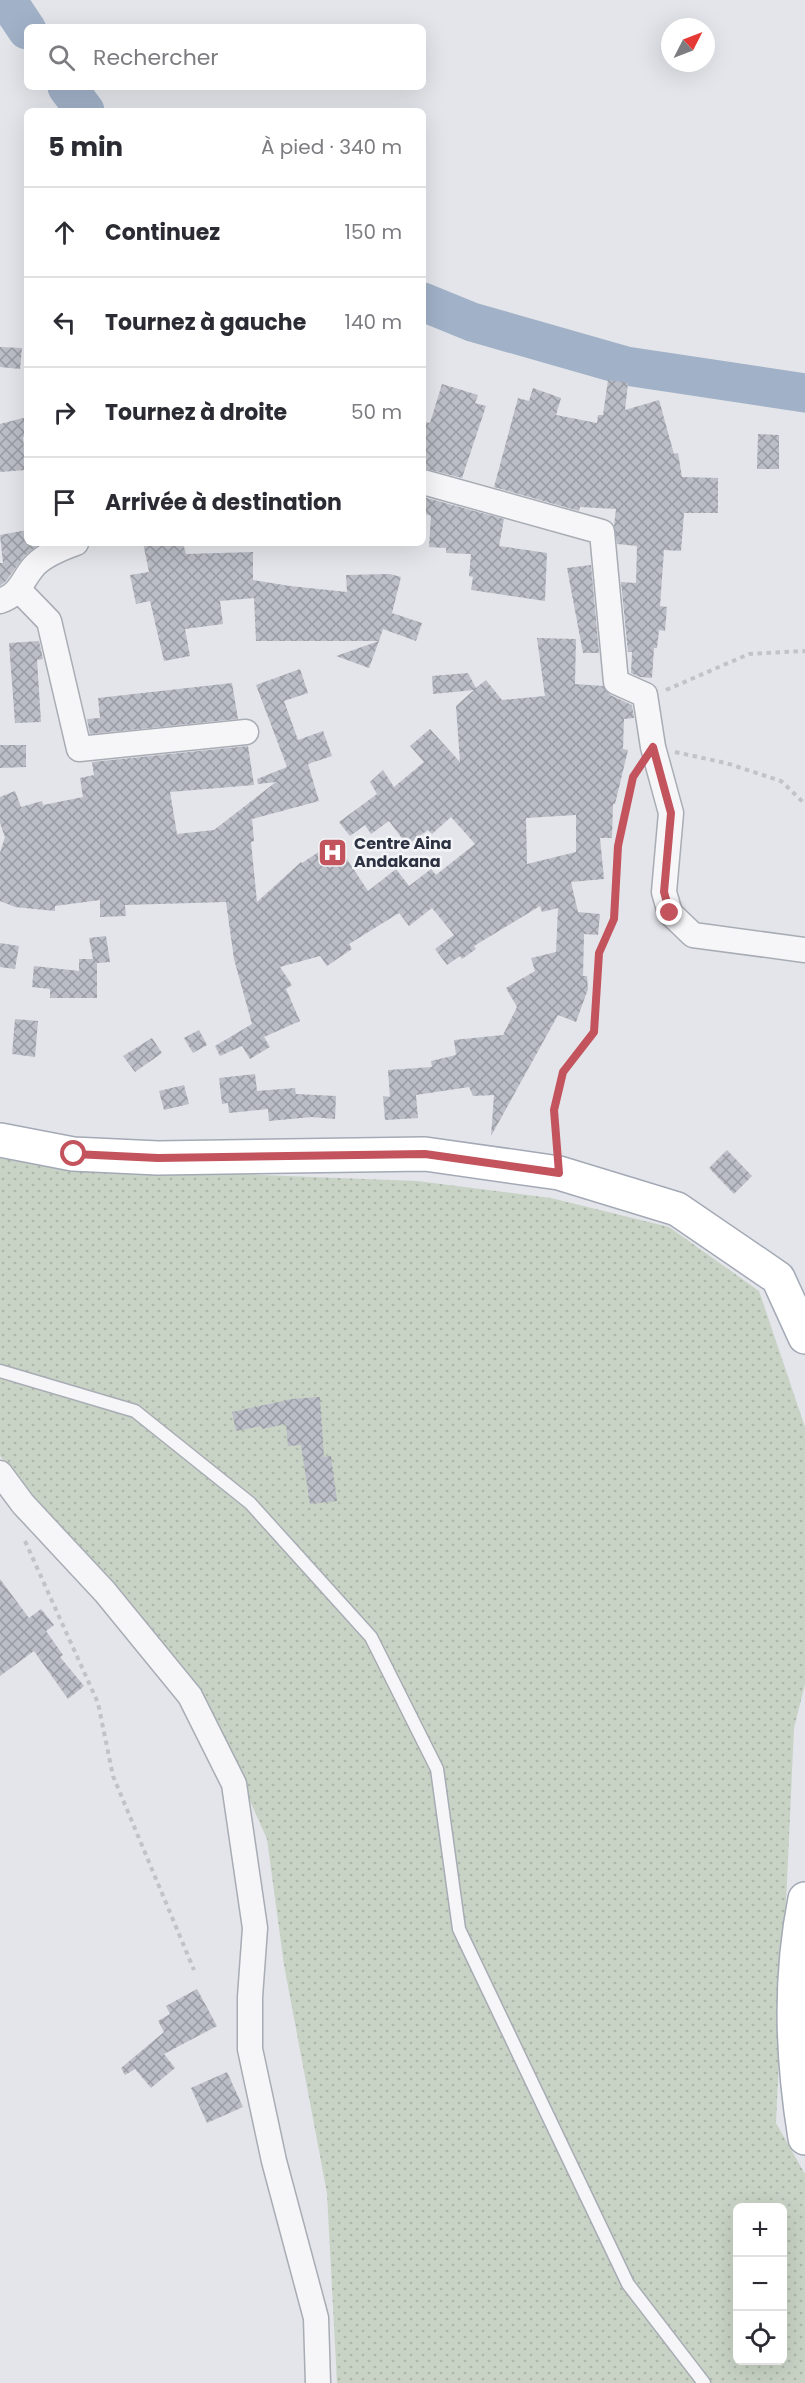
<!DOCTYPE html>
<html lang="fr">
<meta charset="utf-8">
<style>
:root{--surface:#fff;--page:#f2f2f3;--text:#2b2b33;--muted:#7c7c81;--line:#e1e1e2}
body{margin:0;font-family:Poppins,sans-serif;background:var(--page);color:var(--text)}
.controls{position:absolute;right:18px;bottom:18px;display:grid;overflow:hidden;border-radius:9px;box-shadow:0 6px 24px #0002}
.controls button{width:54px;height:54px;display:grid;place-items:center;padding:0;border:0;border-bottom:2px solid var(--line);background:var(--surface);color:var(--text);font:30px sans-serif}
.compass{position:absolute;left:661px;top:18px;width:54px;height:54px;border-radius:50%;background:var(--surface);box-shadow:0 6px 24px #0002;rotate:48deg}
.stop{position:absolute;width:18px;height:18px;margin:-14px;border:4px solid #c3545d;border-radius:50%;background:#fff}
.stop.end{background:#c3545d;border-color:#fff;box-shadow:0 2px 6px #0008}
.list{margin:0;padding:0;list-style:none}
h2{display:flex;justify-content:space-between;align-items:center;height:78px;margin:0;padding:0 24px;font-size:26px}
h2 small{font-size:20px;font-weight:400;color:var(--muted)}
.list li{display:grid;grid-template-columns:39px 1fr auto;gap:18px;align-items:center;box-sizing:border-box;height:90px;padding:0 24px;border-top:2px solid var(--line)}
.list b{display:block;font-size:22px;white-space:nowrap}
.list em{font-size:20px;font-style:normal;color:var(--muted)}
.icon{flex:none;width:33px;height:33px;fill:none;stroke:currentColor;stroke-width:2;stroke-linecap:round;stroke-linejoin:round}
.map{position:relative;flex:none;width:805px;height:2383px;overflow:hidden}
.search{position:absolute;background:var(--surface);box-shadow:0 6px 24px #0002;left:24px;top:24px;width:402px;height:66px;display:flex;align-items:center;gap:15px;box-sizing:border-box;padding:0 21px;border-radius:9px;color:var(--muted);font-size:22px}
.panel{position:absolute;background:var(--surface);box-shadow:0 6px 24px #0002;left:24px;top:108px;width:402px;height:438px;border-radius:9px}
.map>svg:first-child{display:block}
</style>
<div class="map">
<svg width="805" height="2383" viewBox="0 0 805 2383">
<defs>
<pattern id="grass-dots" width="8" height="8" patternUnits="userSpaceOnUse" patternTransform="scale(1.5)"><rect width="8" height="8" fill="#c8d3c5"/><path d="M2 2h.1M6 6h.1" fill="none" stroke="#acb6aa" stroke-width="1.8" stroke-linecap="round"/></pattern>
<pattern id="building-cross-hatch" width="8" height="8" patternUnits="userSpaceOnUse" patternTransform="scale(1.5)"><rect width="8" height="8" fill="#bbbec6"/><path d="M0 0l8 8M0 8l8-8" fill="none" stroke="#989ba2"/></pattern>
</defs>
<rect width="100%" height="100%" fill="#e3e5ea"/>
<path fill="url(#grass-dots)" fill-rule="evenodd" d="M0,1149L155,1171L417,1181L551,1198L669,1227L759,1291L805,1427V1684L794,1728L776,2123L805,2174V2383H337L327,2193L284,1965L267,1839L227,1749L151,1627L42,1509L0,1456ZM738,2208H782V2360H738Z"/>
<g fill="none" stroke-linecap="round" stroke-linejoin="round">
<g stroke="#a1b1c7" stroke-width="39">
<path d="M7,0L27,30"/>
<path d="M67,87L85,111"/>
<path d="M423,302L472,322L626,366L805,393"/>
</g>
</g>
<g fill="url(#building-cross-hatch)" fill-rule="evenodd">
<path d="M0,347L22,348L20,369L0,367Z"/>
<path d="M608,380L628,383L625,410L659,400L674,454L678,453L682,477L718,478V513H684L681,551L664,550L660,606L667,607L665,631L659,630L657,648H654L652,678L640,677L631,673L632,652H628L621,582L636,583L637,546L617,544L614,526L616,509L580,507L579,511L494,487L518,398L529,401L533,388L561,398L556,415L597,423L598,415H603Z"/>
<path d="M442,384L478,395L475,403L486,406L462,478L423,468V421L430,423Z"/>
<path d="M27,417V436L23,437L26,470L0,472V424Z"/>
<path d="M758,434L779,435V469H757Z"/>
<path d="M423,497L504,519L499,546L547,553L545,601L471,590L473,577L469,576L471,554L446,553V548L429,547L431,516L423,513Z"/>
<path d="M27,530V543H41L24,556L6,581L0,586V563H3L0,535Z"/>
<path d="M143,543H183L186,554L253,552V580L290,586L347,592L346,575L390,574L401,577L392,613L422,623L416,641L383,629L379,641H256L254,598L220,601L223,624L185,629L190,656L164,661L150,601L136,604L130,575L149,572Z"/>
<path d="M591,565L599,653H583L567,568Z"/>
<path d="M537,638L576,639L575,684L603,686L610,695L632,705L634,718L624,719L623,749L628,750L615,804H613L612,838H600L604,879L571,882L578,912L600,914L598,935L584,934L583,976H587L588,989L576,1022L558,1015L491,1136L494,1095L473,1096L469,1087L416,1095L418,1118L385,1120L383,1096L390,1097L388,1070L432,1067L431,1061L456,1055L454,1040L503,1035L517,1007L506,988L535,971L531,958L556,952L558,908L542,912L540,906L474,946L476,949L462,959L460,956L447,965L435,949L454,935L432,908L409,926L399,913L349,944L352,949L327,966L320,956L280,967L292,985L286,989L300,1021L264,1037L270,1047L250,1059L242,1046L220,1056L215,1046L252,1024L234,959L226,902L125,905L126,916L100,917V900L55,906V911L15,907L0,901V853L5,837L0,823V797L15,791L21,807L42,801L43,805L83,797L80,778L94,775L92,762L248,746L254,785L170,792L177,834L214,830L276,782L258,784L257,779L287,767L256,685L300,669L308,693L284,701L298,740L323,731L332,756L308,764L319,801L252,819L254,841L251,842L257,902L301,862L302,863L335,841L368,891L396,869L409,886L431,869L436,875L475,844L451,817L432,834L428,830L407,845L389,821L371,834L365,825L350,836L339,822L377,794L370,782L383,770L394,787L424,762L410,746L430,729L460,762L456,706L474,690L433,694L432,676L468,673L476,688L486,680L502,700L545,696ZM576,815V852L527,864L526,818Z"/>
<path d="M39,641L43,659L37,660L41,722L15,723L9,643Z"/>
<path d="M379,641L369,668L336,656Z"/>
<path d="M232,683L238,719L90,734L87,719L100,718L98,698Z"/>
<path d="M0,745H26V767L0,768Z"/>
<path d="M106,936L110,962L97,963V998H50V989L32,987L34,966L79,971V959H93L89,938Z"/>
<path d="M0,943L19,946L15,969L0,967Z"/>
<path d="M15,1019L38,1021L35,1057L12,1054Z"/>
<path d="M199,1030L207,1045L193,1053L184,1038Z"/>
<path d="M152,1038L162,1053L135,1072L123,1056Z"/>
<path d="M255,1074L257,1091L295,1088L296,1094L336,1096L335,1119L312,1117L269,1121L268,1109L229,1113L228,1103L222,1104L219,1078Z"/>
<path d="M184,1085L189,1104L164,1110L159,1091Z"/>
<path d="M727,1150L752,1176L734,1194L709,1168Z"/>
<path d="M320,1397L324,1457L331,1456L337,1501L310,1504L301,1445L288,1446L286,1424L262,1429L261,1426L236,1431L232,1412L292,1399Z"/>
<path d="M0,1579L29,1618L41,1609L54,1625L46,1631L63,1655L60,1657L84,1686L68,1699L34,1651L0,1676Z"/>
<path d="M197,1989L217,2026L164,2054L175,2068L151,2088L135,2069L125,2075L121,2068L164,2032L158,2021L170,2014L166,2006Z"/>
<path d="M227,2072L243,2107L207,2123L191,2088Z"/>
</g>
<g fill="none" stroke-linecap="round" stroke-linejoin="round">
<defs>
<path id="lane" d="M0,1371L135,1411L250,1503L371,1637L437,1769L459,1929L628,2284L704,2383"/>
<g id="street">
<path d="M423,482L602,532L616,682L645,695L653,747L671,813L664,892L670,913L693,935L805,950"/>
<path d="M19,590L49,621L79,749L246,732"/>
<path d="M0,601C21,594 22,579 35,565C46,554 62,548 76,543"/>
<path d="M0,1473L23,1504L105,1592L190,1696L234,1784L255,1928L250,1997V2049L274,2161L316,2318L318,2383"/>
</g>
<g id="primary">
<path d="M0,1140L73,1154L158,1158L425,1154L559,1173L677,1209L778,1278L805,1337"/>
<path d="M805,1899C789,1980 792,2057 805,2138"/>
</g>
</defs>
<use href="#lane" stroke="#a8acb4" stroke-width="15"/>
<use href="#street" stroke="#a8acb4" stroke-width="27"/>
<use href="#primary" stroke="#a3a9b5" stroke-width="36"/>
<g stroke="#c1c3c9" stroke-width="4" stroke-dasharray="4.5 4.5" stroke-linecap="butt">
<path d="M666,690L749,654L805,651"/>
<path d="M675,752L726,763L781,781L805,804"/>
<path d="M557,1145L554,1110L563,1072L594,1032L599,953L614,919L618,846L633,778L637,771"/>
<path d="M25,1541L98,1703L113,1776L194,1970"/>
</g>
<use href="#lane" stroke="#f6f6f9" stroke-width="12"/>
<use href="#street" stroke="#f6f6f9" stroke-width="24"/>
<use href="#primary" stroke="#fff" stroke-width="33"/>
</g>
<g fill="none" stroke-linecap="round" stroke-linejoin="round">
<path stroke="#c3545d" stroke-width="8" d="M74,1154L158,1158L425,1154L559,1173L554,1110L563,1072L594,1032L599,953L614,919L618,846L633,777L653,747L671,813L664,892L670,913"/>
</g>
<defs>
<symbol id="hospital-square" viewBox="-11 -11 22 22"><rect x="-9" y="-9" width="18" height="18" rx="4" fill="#c3545d" stroke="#f3f4f7"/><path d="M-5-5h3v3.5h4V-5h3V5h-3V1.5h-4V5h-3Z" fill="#fff"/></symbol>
</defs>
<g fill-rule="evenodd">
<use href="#hospital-square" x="316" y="836" width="33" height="33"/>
</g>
<g text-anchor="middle" stroke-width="5" stroke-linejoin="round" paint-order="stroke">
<g font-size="16" font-weight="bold" fill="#2c3241" stroke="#f3f4f7" text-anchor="start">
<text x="354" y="849">Centre Aina<tspan x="354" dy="18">Andakana</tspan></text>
</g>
</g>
</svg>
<div class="controls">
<button>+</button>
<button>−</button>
<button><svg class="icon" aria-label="locate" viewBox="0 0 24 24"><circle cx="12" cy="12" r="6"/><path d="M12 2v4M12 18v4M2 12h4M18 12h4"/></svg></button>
</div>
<svg class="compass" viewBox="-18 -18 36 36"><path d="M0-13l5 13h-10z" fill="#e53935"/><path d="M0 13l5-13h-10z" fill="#7c7c81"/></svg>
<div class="stop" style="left:74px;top:1154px"></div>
<div class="stop end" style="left:670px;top:913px"></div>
<div class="search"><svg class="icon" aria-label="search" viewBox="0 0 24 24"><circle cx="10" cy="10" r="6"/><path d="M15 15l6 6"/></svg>Rechercher</div>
<section class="panel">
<h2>5 min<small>À pied · 340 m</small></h2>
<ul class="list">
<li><svg class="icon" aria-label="ahead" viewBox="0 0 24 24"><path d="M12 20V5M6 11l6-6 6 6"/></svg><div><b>Continuez</b></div><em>150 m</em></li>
<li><svg class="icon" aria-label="left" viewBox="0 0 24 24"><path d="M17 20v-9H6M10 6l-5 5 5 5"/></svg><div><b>Tournez à gauche</b></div><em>140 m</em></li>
<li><svg class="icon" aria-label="right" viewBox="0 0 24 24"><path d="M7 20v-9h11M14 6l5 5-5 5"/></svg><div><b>Tournez à droite</b></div><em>50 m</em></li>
<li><svg class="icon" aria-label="arrive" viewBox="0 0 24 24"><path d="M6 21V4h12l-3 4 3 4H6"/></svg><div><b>Arrivée à destination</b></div></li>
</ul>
</section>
</div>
